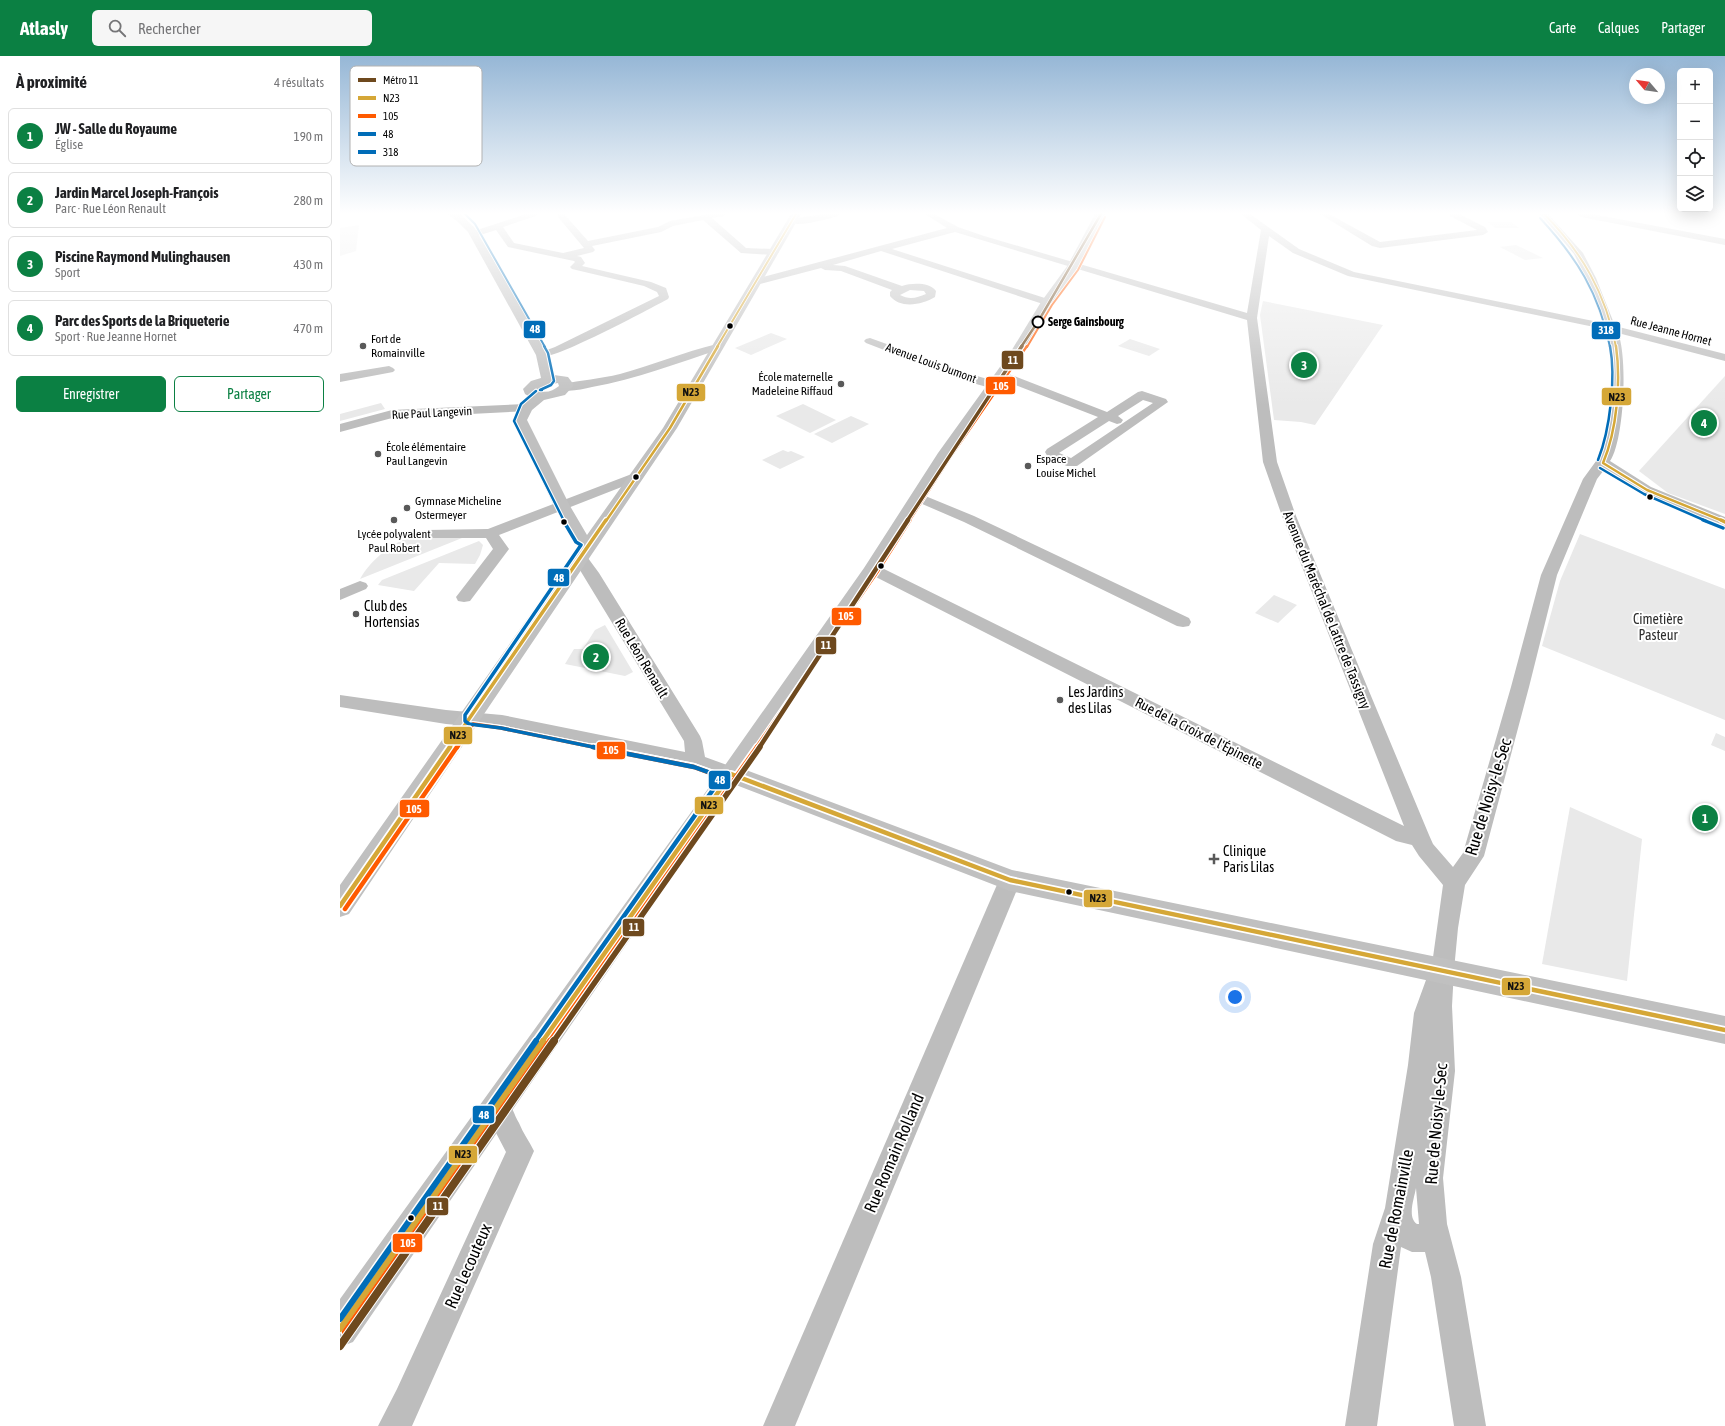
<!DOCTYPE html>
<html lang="fr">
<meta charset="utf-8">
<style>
:root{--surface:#fff;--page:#f6f6f6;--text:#202124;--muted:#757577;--line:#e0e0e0;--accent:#0b8043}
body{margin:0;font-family:"Asap Condensed",sans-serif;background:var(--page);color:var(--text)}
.controls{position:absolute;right:12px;top:12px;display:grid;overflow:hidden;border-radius:6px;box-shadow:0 4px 16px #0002}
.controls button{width:36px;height:36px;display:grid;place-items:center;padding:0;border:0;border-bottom:1px solid var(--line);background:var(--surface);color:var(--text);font:20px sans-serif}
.compass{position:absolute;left:1289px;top:12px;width:36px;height:36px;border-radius:50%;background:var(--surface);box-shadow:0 4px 16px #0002;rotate:299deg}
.you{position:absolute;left:895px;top:941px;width:14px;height:14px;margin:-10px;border:3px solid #fff;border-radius:50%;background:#1a73e8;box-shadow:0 0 0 6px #1a73e833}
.badge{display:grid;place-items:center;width:26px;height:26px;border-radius:50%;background:var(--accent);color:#fff;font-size:13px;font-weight:700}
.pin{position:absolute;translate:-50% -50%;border:2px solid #fff;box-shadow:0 1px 4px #0006}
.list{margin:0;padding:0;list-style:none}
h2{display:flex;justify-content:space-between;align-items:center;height:52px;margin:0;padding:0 16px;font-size:17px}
h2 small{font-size:13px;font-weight:400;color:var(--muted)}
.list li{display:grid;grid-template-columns:26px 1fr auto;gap:12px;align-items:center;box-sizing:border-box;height:56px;margin:0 8px 8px;padding:0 8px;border:1px solid var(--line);border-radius:6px}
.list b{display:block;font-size:15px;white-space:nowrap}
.list p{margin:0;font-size:13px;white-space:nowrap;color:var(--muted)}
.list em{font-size:13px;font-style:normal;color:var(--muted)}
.actions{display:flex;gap:8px;padding:12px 16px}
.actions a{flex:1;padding:9px 0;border:1px solid var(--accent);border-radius:6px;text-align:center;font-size:14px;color:var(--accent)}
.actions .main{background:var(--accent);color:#fff}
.icon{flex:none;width:22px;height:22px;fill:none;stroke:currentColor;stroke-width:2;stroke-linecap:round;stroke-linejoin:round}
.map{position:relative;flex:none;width:1385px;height:1370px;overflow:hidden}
header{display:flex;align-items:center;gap:24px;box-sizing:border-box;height:56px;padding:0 20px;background:var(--accent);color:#fff}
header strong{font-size:19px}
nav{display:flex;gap:22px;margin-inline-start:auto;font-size:14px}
.search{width:280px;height:36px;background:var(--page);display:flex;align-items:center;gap:10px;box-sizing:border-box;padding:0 14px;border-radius:6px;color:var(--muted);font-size:15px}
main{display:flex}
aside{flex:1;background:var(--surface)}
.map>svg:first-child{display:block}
</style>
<header>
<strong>Atlasly</strong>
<div class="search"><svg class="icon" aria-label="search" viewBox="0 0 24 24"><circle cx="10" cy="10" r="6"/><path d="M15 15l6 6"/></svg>Rechercher</div>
<nav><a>Carte</a><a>Calques</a><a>Partager</a></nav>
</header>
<main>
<aside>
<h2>À proximité<small>4 résultats</small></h2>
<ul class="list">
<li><span class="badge">1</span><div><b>JW - Salle du Royaume</b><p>Église</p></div><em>190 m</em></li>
<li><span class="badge">2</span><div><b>Jardin Marcel Joseph-François</b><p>Parc · Rue Léon Renault</p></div><em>280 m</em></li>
<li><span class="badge">3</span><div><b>Piscine Raymond Mulinghausen</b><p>Sport</p></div><em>430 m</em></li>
<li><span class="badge">4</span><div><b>Parc des Sports de la Briqueterie</b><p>Sport · Rue Jeanne Hornet</p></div><em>470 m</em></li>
</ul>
<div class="actions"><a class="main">Enregistrer</a><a>Partager</a></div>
</aside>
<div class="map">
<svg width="1385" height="1370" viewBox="0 0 1385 1370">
<rect width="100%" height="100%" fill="#fff"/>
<g fill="#e9e9e9">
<path d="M1148,166H1171L1179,172H1155Z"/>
<path d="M19,169L16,195L0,200V172Z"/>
<path d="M1176,189L1203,202L1185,204L1160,191Z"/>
<path d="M923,245L1043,269L975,369L961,366L934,364L920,259Z"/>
<path d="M431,277L447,283L411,299L395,292Z"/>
<path d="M790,283L820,293L809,300L778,290Z"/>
<path d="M1385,320V458L1328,437L1299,415Z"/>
<path d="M41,347L45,353L0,365V358Z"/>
<path d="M463,348L496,364L470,377L436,360Z"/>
<path d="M511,360L529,368L492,387L474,378Z"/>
<path d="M443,394L448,396L451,395L465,401L440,413L422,404Z"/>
<path d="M1240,478L1385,533V664L1202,590L1220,525Z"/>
<path d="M127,480L20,523C30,505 51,487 71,481C82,478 114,480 127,480Z"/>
<path d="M139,485L143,489L140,499L135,508L99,507L74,535L38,529L42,524Z"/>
<path d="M934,539L957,549L938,567L915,557Z"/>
<path d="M265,569L293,616L285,620L225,608L234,593H243L255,574Z"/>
<path d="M1376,677L1385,681V695L1371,689Z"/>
<path d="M1230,751L1302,783L1287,925L1202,908Z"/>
</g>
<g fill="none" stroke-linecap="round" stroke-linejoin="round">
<g fill="#bdbdbd" fill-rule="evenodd">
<path d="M186,158H197L196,160L163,171L174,187L223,197L244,192L218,161V158H224L248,185L318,171L330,165L370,158H385L384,160L372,162L406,192L434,193L439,196L434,199L401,197L363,164L333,170L321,176L252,190L255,194L253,196L237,200L241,201L245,207L242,210L311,226L326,232L329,241L328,243C309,253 213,305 199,301L197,299L199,297L215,291L319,240L317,236L304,230L232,213L230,211L235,206L234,205L168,191L156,174L134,181L129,178L131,176Z"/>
<path d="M486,158H499L498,160C487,163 455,173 447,165C450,162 479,159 486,158Z"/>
<path d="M585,158H594L618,171L644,180L907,257L921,174L901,158H910L959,193L1014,216L1263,267L1246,222L1234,198L1200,158H1208L1243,197L1256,222L1275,270L1385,298V305L1278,277C1288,301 1284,385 1270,405L1311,431L1385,461V470C1347,461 1296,436 1264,414L1257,423L1217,519L1189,631L1144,800L1125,829L1118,872L1114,914L1112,950L1115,1015L1103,1122L1107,1168L1121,1221L1146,1370H1114L1091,1221L1085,1196H1072L1061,1191L1037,1370H1005L1033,1188L1045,1152L1068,1009L1074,957L1086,924L1090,923L1103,829L1079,800L1072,789L1056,785L526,516L524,513L526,510L532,508L538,510L1064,770L942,460L923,406L907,264L615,176L552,193L711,244L712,246L711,248H703L541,195L493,209L505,210L562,230C572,227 589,226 596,235L595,241C582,249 560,253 550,240V236L552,234L501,215L485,214L481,212L416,229L411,226L412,224L607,172ZM929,180L953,197L1008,220L1259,272L1266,274L1272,304L1271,343L1267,371L1259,401L1243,423L1201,519L1171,631L1123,797L1113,811L1093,788L1089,779L956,460L937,406L917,262ZM570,234L584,235L586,238C577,242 569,244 560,239ZM1076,1132L1079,1168H1077C1067,1161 1074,1143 1076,1132Z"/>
<path d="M980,158H989L1040,186L1137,174L1110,160L1109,158H1119L1145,171L1148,176L1143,179L1040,192L1032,190Z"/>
<path d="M1237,158H1252L1385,183V189L1241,161Z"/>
<path d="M530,282L630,318L658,326L660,329L658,332L654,333L622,324L526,287L524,285L526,283Z"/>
<path d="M377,288L381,289L383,291L381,293C338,307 296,323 252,331C243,333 231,336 222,334L220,331L222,328C241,324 260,323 280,318C312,309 344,296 377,288Z"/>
<path d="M49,310L53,312L55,314L53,316L0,326V318Z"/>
<path d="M661,315L767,356L798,336L802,335L826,343L828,346L737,410H727L709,403L705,396L707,393L758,361L657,322L655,319L657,316ZM803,344L813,347L731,402L719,397L769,365L777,368L781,367L783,364L778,360Z"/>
<path d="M186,348L190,349L192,352L190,355L52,362L0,376V368L52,354Z"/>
<path d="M297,416L302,417L304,420L302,423L159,479L169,493L130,545L124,546L118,545L116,541L153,493L146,482H87L82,481L80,478L82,475L87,474L148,473Z"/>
<path d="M578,437L634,460L849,562L851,566L849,570L843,571L837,570L624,466L573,444L571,441L573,438Z"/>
<path d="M240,496L245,498L259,517L360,680L362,685L365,701L398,713L401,718L398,723L391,725L353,712L162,673L106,668L0,651V639L106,654L162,659L345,696L344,685L232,501L235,498Z"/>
<path d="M20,525L26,527L28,530L26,533L0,544V533Z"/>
<path d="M670,815L678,818L681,824L455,1370H423L659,824L662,818Z"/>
<path d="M156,1039C173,1046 171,1053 179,1067C183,1077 189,1085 194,1095L72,1370H38L57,1333L166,1096L143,1052L147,1043Z"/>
</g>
<g fill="#c0c0c0" fill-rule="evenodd">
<path d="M108,158H120L134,171L210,299L214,319L228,321L234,329L225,339L204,344L192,354L187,364L230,450L247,479L323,372L451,158H461L337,372L9,858L0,861V829L240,488L235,487L214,450L173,364L181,349L190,341L185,338L183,333L191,325L201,322L196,299L128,176L119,167ZM218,327L219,330C213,335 205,338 197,334L207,329Z"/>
<path d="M755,158H765L739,210L713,246L683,298L614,397L541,513L406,714L672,814L1385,960V988L670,835L396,729L13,1286L0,1291V1243L383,712L524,512L598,397L670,297L701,246L728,209Z"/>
</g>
<defs>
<g id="bus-1-far4">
<path d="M1204,158C1242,196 1266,238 1276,291"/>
<path d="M377,291L456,158"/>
</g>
<g id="bus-1-far3">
<path d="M1276,290C1281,326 1277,374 1263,407L1307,434L1383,465"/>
<path d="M266,465L330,372L378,290"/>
</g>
<g id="bus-1-far2">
<path d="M1381,464L1385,466"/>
<path d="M109,692L266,464"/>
</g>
<g id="bus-1-far1">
<path d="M0,850L110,691"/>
<path d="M202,986L391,718L670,824L1385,974"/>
</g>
<path id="bus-1" d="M0,1273L203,985"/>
<path id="bus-2-far4" d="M687,291L712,249L738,214L765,161"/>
<path id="bus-2-far3" d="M569,465L611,400L687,290"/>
<g id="bus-2-far2">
<path d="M117,692L133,668L161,672L258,692"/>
<path d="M416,692L537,516L570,464"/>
</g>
<g id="bus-2-far1">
<path d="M253,691L354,711L389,724"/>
<path d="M5,853L117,691"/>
<path d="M209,986L417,691"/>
</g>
<path id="bus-2" d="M5,1276L210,985"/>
<path id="bus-3-far4" d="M125,158L135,168L205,291"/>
<g id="bus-3-far3">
<path d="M202,334H200L211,329L214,325L208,297L204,290"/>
<path d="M196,335L181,348L174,365L224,465"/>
</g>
<path id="bus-3-far2" d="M223,464L236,486L241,489L125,659V665L129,668L161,672L258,692"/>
<path id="bus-3-far1" d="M195,986L382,721L354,711L253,691"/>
<path id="bus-3" d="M0,1263L196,985"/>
<path id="bus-4-far2" d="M1200,162C1237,202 1259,237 1270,291"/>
<g id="bus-4-far1">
<path d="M1258,404C1270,374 1276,322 1270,290"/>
<path d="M1260,412L1304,438L1366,465"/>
</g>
<path id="bus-4" d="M1363,464L1383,472"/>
</defs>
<use href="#bus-1-far4" stroke="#fff" stroke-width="3.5"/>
<use href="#bus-1-far3" stroke="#fff" stroke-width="4.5"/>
<use href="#bus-1-far2" stroke="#fff" stroke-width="6"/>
<use href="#bus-1-far1" stroke="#fff" stroke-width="8"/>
<use href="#bus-1" stroke="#fff" stroke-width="9"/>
<use href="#bus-2-far4" stroke="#fff" stroke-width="3.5"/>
<use href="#bus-2-far3" stroke="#fff" stroke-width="4.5"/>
<use href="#bus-2-far2" stroke="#fff" stroke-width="6"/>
<use href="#bus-2-far1" stroke="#fff" stroke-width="8"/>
<use href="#bus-2" stroke="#fff" stroke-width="9"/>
<use href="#bus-3-far4" stroke="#fff" stroke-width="3.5"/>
<use href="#bus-3-far3" stroke="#fff" stroke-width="4.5"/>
<use href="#bus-3-far2" stroke="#fff" stroke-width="6"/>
<use href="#bus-3-far1" stroke="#fff" stroke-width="8"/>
<use href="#bus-3" stroke="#fff" stroke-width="9"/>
<use href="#bus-4-far2" stroke="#fff" stroke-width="3.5"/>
<use href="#bus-4-far1" stroke="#fff" stroke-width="4.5"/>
<use href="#bus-4" stroke="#fff" stroke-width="6"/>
<use href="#bus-1-far4" stroke="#d5a737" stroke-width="2"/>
<use href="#bus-1-far3" stroke="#d5a737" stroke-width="2.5"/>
<use href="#bus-1-far2" stroke="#d5a737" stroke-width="3.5"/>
<use href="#bus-1-far1" stroke="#d5a737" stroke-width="4.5"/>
<use href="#bus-1" stroke="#d5a737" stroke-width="6"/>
<use href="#bus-2-far4" stroke="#ff5a00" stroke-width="2"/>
<use href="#bus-2-far3" stroke="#ff5a00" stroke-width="2.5"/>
<use href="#bus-2-far2" stroke="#ff5a00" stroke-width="3.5"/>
<use href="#bus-2-far1" stroke="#ff5a00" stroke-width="4.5"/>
<use href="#bus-2" stroke="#ff5a00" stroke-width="6"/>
<use href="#bus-3-far4" stroke="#006db8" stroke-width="2"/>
<use href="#bus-3-far3" stroke="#006db8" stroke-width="2.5"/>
<use href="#bus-3-far2" stroke="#006db8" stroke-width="3.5"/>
<use href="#bus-3-far1" stroke="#006db8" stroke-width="4.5"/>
<use href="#bus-3" stroke="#006db8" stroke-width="6"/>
<use href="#bus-4-far2" stroke="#006cb8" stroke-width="2"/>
<use href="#bus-4-far1" stroke="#006cb8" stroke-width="2.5"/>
<use href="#bus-4" stroke="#006cb8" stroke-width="3.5"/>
<defs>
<path id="metro-1-far4" d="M681,291L699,264L761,158"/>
<path id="metro-1-far3" d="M567,465L682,290"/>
<path id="metro-1-far2" d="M419,692L568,464"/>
<path id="metro-1-far1" d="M213,986L420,691"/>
<path id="metro-1" d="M0,1290L214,985"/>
</defs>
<use href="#metro-1-far4" stroke="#fff" stroke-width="4"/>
<use href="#metro-1-far3" stroke="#fff" stroke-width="5.5"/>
<use href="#metro-1-far2" stroke="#fff" stroke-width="7"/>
<use href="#metro-1-far1" stroke="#fff" stroke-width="8"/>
<use href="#metro-1" stroke="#fff" stroke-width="10"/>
<use href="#metro-1-far4" stroke="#6e491e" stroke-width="2.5"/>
<use href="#metro-1-far3" stroke="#6e491e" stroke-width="3.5"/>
<use href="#metro-1-far2" stroke="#6e491e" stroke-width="4.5"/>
<use href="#metro-1-far1" stroke="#6e491e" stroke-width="5.5"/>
<use href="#metro-1" stroke="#6e491e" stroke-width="8"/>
</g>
<linearGradient id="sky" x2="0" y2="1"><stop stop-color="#96b7d6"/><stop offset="0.45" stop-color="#fff"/><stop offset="1" stop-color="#fff" stop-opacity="0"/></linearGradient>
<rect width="1385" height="349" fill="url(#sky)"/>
<circle fill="#fff" stroke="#000" stroke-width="2" cx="698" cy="266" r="5.5"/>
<g fill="#000" stroke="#fff" stroke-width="1.5">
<circle cx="390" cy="270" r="3.5"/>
<circle cx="296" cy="421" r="3.5"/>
<circle cx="1310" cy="441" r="3.5"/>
<circle cx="224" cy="466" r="3.5"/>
<circle cx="541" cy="510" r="3.5"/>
<circle cx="729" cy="836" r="3.5"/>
<circle cx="71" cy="1162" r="3.5"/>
</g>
<g fill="#595959" stroke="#fff" stroke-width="1.5">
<circle cx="23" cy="290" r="4"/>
<circle cx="501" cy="328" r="4"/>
<circle cx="38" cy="398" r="4"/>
<circle cx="688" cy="410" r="4"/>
<circle cx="67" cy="452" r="4"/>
<circle cx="54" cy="464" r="4"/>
<circle cx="16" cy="558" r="4"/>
<circle cx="720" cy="644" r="4"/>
<path d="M872 797h4v4h4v4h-4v4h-4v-4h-4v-4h4z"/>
</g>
<g text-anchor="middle" stroke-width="4" stroke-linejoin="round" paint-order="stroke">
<g font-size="12" font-weight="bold" fill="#000" stroke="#fff" text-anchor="start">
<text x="708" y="270">Serge Gainsbourg</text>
</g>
<g font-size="12" fill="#000" stroke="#fff">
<text transform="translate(1331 275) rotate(15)" y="4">Rue Jeanne Hornet</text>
<text transform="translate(591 307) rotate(20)" y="4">Avenue Louis Dumont</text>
<text transform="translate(92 357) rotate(-3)" y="4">Rue Paul Langevin</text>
</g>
<g font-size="12" fill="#000" stroke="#fff" text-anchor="start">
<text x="31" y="287">Fort de<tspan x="31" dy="14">Romainville</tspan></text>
<text x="493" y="325" text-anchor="end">École maternelle<tspan x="493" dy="14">Madeleine Riffaud</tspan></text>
<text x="46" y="395">École élémentaire<tspan x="46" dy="14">Paul Langevin</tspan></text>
<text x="696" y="407">Espace<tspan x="696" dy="14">Louise Michel</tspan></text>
<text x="75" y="449">Gymnase Micheline<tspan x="75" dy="14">Ostermeyer</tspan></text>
<text x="54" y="482" text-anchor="middle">Lycée polyvalent<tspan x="54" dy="14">Paul Robert</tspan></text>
</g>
<g font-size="14" fill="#000" stroke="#fff" text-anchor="start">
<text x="24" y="555">Club des<tspan x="24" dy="16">Hortensias</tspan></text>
<text x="728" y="641">Les Jardins<tspan x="728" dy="16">des Lilas</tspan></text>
<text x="883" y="800">Clinique<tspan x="883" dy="16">Paris Lilas</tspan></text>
</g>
<g font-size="14" fill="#000" stroke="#fff">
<text transform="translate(987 554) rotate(68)" y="5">Avenue du Maréchal de Lattre de Tassigny</text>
<text transform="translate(302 602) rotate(59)" y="5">Rue Léon Renault</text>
<text transform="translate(859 677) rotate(27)" y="5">Rue de la Croix de l'Épinette</text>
</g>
<g font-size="14" fill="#2e2e2e" stroke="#fff">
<text x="1318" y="568">Cimetière<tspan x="1318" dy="16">Pasteur</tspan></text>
</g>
<g font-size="17" fill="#000" stroke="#fff">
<text transform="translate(1148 741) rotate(-73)" y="6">Rue de Noisy-le-Sec</text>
<text transform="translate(1096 1068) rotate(-85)" y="6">Rue de Noisy-le-Sec</text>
<text transform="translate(554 1097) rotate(-67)" y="6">Rue Romain Rolland</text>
<text transform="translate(1056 1153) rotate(-79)" y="6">Rue de Romainville</text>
<text transform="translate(128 1210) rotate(-66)" y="6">Rue Lecouteux</text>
</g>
</g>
<rect x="10" y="10" width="132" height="100" rx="6" fill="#fff" stroke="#b2b2b2" stroke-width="1"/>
<rect x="18" y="22" width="18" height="4" fill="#6e491e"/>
<rect x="18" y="40" width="18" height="4" fill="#d5a737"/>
<rect x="18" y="58" width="18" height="4" fill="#ff5a00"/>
<rect x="18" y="76" width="18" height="4" fill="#006db8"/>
<rect x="18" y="94" width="18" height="4" fill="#006cb8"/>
<g font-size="11" fill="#000">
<text x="43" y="28">Métro 11</text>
<text x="43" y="46">N23</text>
<text x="43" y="64">105</text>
<text x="43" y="82">48</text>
<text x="43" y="100">318</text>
</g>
<g stroke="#fff" stroke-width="1.5">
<rect x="183" y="264" width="23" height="19" rx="4" fill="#006db8"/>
<rect x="1251" y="265" width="30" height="19" rx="4" fill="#006cb8"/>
<rect x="661" y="294" width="23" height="20" rx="4" fill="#6e491e"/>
<rect x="645" y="320" width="31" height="19" rx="4" fill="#ff5a00"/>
<rect x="336" y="327" width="30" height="19" rx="4" fill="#d5a737"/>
<rect x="1261" y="331" width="31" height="19" rx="4" fill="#d5a737"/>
<rect x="207" y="512" width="23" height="19" rx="4" fill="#006db8"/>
<rect x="491" y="551" width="31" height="19" rx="4" fill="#ff5a00"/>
<rect x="475" y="580" width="22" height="19" rx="4" fill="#6e491e"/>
<rect x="103" y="670" width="30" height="19" rx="4" fill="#d5a737"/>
<rect x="256" y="685" width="30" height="19" rx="4" fill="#ff5a00"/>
<rect x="368" y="714" width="23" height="20" rx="4" fill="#006db8"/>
<rect x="354" y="740" width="30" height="19" rx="4" fill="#d5a737"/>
<rect x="59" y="743" width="31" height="19" rx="4" fill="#ff5a00"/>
<rect x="743" y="833" width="30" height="19" rx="4" fill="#d5a737"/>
<rect x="282" y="862" width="23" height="19" rx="4" fill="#6e491e"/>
<rect x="1161" y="921" width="30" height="19" rx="4" fill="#d5a737"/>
<rect x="132" y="1049" width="23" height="19" rx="4" fill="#006db8"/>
<rect x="108" y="1089" width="30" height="19" rx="4" fill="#d5a737"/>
<rect x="86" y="1141" width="23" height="19" rx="4" fill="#6e491e"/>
<rect x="52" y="1177" width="31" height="20" rx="4" fill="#ff5a00"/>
</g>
<g font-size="11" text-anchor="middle" font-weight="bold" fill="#fff">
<text x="195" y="277">48</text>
<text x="1266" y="278">318</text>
<text x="673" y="308">11</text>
<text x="661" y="334">105</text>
<text x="219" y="526">48</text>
<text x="506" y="564">105</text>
<text x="486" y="593">11</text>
<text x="271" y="698">105</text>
<text x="380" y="728">48</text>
<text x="74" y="757">105</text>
<text x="294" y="875">11</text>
<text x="144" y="1063">48</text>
<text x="98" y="1154">11</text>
<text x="68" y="1191">105</text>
</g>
<g font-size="11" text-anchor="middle" font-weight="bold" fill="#111">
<text x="351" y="340">N23</text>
<text x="1277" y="345">N23</text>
<text x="118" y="683">N23</text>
<text x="369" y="753">N23</text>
<text x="758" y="846">N23</text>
<text x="1176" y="934">N23</text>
<text x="123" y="1102">N23</text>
</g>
</svg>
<div class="controls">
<button>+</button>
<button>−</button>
<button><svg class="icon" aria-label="locate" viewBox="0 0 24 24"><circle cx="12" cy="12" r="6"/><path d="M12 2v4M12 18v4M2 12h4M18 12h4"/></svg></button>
<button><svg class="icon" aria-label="layers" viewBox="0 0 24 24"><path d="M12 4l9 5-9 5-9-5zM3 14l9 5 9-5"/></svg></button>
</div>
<svg class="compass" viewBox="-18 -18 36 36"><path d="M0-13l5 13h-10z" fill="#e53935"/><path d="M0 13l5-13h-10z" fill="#757577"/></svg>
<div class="you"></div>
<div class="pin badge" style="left:1365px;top:762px">1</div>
<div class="pin badge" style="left:256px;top:601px">2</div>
<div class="pin badge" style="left:964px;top:309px">3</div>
<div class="pin badge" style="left:1364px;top:367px">4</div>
</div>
</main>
